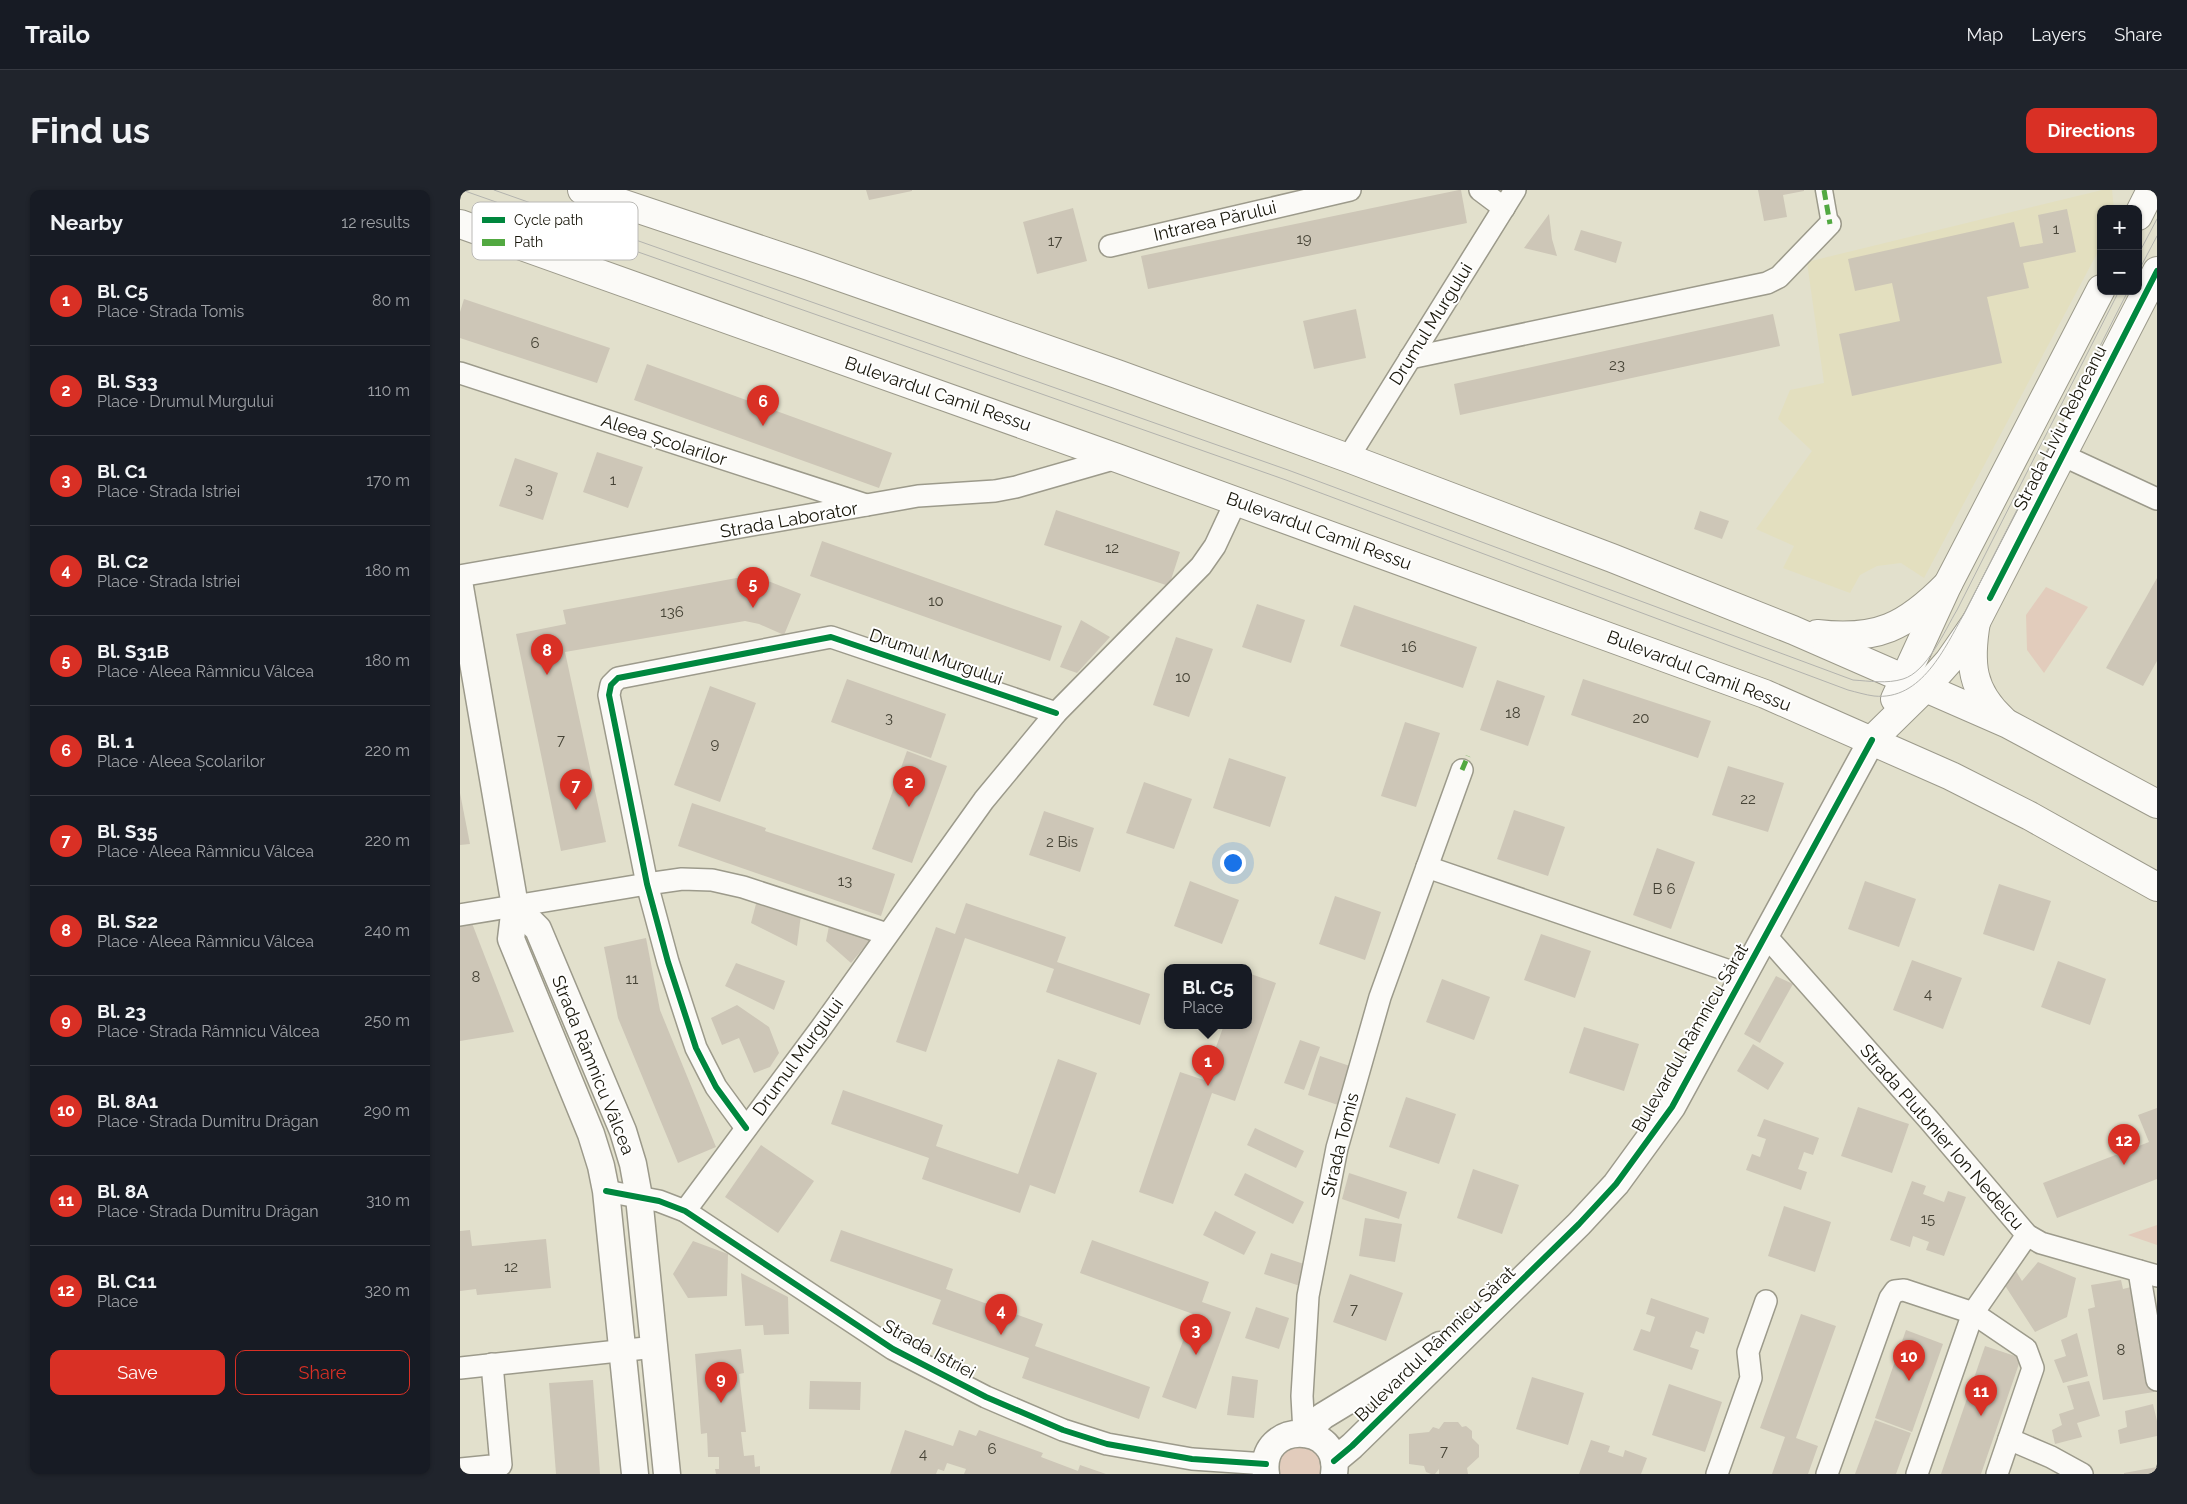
<!DOCTYPE html>
<meta charset="utf-8">
<style>
:root{--surface:#171b24;--page:#20242c;--text:#f1f3f6;--muted:#9ea1a6;--line:#363941;--accent:#d93025}
body{margin:0;font-family:Raleway,sans-serif;background:var(--page);color:var(--text)}
.controls{position:absolute;right:15px;top:15px;display:grid;overflow:hidden;border-radius:10px;box-shadow:0 1px 4px #0004}
.controls button{width:45px;height:45px;display:grid;place-items:center;padding:0;border:0;border-bottom:1px solid var(--line);background:var(--surface);color:var(--text);font:25px sans-serif}
.you{position:absolute;left:772px;top:672px;width:18px;height:18px;margin:-12px;border:4px solid #fff;border-radius:50%;background:#1a73e8;box-shadow:0 0 0 8px #1a73e833}
.badge{display:grid;place-items:center;width:32px;height:32px;border-radius:50%;background:var(--accent);color:#fff;font-size:16px;font-weight:700}
.pin{position:absolute;translate:-50% -41px;filter:drop-shadow(0 1px 2px #0008)}
.pin::after{content:'';position:absolute;top:26px;width:18px;height:15px;background:inherit;clip-path:polygon(0 0,100% 0,50% 100%)}
.popup{position:absolute;left:704px;top:774px;width:88px;height:65px;box-sizing:border-box;display:grid;place-content:center;border-radius:10px;background:var(--surface);filter:drop-shadow(0 1px 4px #0005);font-size:16px;white-space:nowrap;color:var(--muted)}
.popup b{font-size:19px;color:var(--text)}
.popup::after{content:'';position:absolute;left:50%;top:100%;margin-left:-10px;border:10px solid transparent;border-top-color:var(--surface)}
.list{margin:0;padding:0;list-style:none}
h2{display:flex;justify-content:space-between;align-items:center;height:65px;margin:0;padding:0 20px;font-size:21px}
h2 small{font-size:16px;font-weight:400;color:var(--muted)}
.list li{display:grid;grid-template-columns:32px 1fr auto;gap:15px;align-items:center;box-sizing:border-box;height:90px;padding:0 20px;border-top:1px solid var(--line)}
.list b{display:block;font-size:19px;white-space:nowrap}
.list p{margin:0;font-size:16px;white-space:nowrap;color:var(--muted)}
.list em{font-size:16px;font-style:normal;color:var(--muted)}
.actions{display:flex;gap:10px;padding:15px 20px}
.actions a{flex:1;padding:11px 0;border:1px solid var(--accent);border-radius:10px;text-align:center;font-size:18px;color:var(--accent)}
.actions .main{background:var(--accent);color:#fff}
.map{position:relative;flex:none;width:1697px;height:1284px;overflow:hidden;border-radius:10px}
header{display:flex;align-items:center;gap:30px;box-sizing:border-box;height:70px;padding:0 25px;background:var(--surface);border-bottom:1px solid var(--line)}
header strong{font-size:24px}
nav{display:flex;gap:28px;margin-inline-start:auto;font-size:18px}
.intro{display:flex;align-items:center;justify-content:space-between;box-sizing:border-box;height:120px;padding:0 30px}
h1{margin:0;font-size:35px}
.button{padding:12px 22px;border-radius:10px;background:var(--accent);color:#fff;font-size:18px;font-weight:700}
main{display:flex;gap:30px;padding:0 30px}
aside{flex:1;background:var(--surface);border-radius:10px;box-shadow:0 1px 4px #0004}
.map>svg:first-child{display:block}
</style>
<header>
<strong>Trailo</strong>
<nav><a>Map</a><a>Layers</a><a>Share</a></nav>
</header>
<div class="intro"><h1>Find us</h1><a class="button">Directions</a></div>
<main>
<aside>
<h2>Nearby<small>12 results</small></h2>
<ul class="list">
<li><span class="badge">1</span><div><b>Bl. C5</b><p>Place · Strada Tomis</p></div><em>80 m</em></li>
<li><span class="badge">2</span><div><b>Bl. S33</b><p>Place · Drumul Murgului</p></div><em>110 m</em></li>
<li><span class="badge">3</span><div><b>Bl. C1</b><p>Place · Strada Istriei</p></div><em>170 m</em></li>
<li><span class="badge">4</span><div><b>Bl. C2</b><p>Place · Strada Istriei</p></div><em>180 m</em></li>
<li><span class="badge">5</span><div><b>Bl. S31B</b><p>Place · Aleea Râmnicu Vâlcea</p></div><em>180 m</em></li>
<li><span class="badge">6</span><div><b>Bl. 1</b><p>Place · Aleea Școlarilor</p></div><em>220 m</em></li>
<li><span class="badge">7</span><div><b>Bl. S35</b><p>Place · Aleea Râmnicu Vâlcea</p></div><em>220 m</em></li>
<li><span class="badge">8</span><div><b>Bl. S22</b><p>Place · Aleea Râmnicu Vâlcea</p></div><em>240 m</em></li>
<li><span class="badge">9</span><div><b>Bl. 23</b><p>Place · Strada Râmnicu Vâlcea</p></div><em>250 m</em></li>
<li><span class="badge">10</span><div><b>Bl. 8A1</b><p>Place · Strada Dumitru Drăgan</p></div><em>290 m</em></li>
<li><span class="badge">11</span><div><b>Bl. 8A</b><p>Place · Strada Dumitru Drăgan</p></div><em>310 m</em></li>
<li><span class="badge">12</span><div><b>Bl. C11</b><p>Place</p></div><em>320 m</em></li>
</ul>
<div class="actions"><a class="main">Save</a><a>Share</a></div>
</aside>
<div class="map">
<svg width="1697" height="1284" viewBox="0 0 1697 1284">
<rect width="100%" height="100%" fill="#e2e0cc"/>
<path fill="#e3dfbf" d="M1642,0H1652L1654,19H1641V56L1464,388L1441,373L1417,376L1400,385L1390,403L1323,378L1334,356L1296,339L1352,261L1318,229L1330,200L1364,193L1347,72Z"/>
<g fill="#e2ccbc">
<path d="M1586,397L1628,417L1584,483L1567,460L1566,425Z"/>
<path d="M1697,1035V1055L1668,1045Z"/>
<path d="M839,1253L860,1263L864,1284H817L819,1265Z"/>
</g>
<g fill="#cdc6b7">
<path d="M406,0H452V1L409,10Z"/>
<path d="M999,0H1001L1007,33L688,99L681,66Z"/>
<path d="M1298,0H1344V1L1323,5L1327,27L1304,31Z"/>
<path d="M613,18L627,71L577,84L563,32Z"/>
<path d="M1607,19L1616,62L1563,73L1569,98L1527,107L1542,173L1392,206L1379,144L1440,131L1432,93L1395,101L1388,69L1554,32L1560,57L1583,53L1578,25Z"/>
<path d="M1089,24L1092,49L1097,66L1064,58Z"/>
<path d="M1121,40L1162,52L1156,73L1114,60Z"/>
<path d="M4,109L150,158L137,193L0,148V122Z"/>
<path d="M896,119L906,168L854,179L843,131Z"/>
<path d="M1313,124L1320,156L1000,225L994,194Z"/>
<path d="M187,174L432,263L419,298L174,210Z"/>
<path d="M137,262L183,277L168,318L123,302Z"/>
<path d="M55,268L98,283L83,330L39,316Z"/>
<path d="M596,320L720,362L709,396L584,355Z"/>
<path d="M1240,321L1269,331L1262,349L1234,339Z"/>
<path d="M362,351L602,436L590,471L350,386Z"/>
<path d="M282,387L303,389L341,404L324,445L299,434L285,431L105,462L146,652L101,661L56,444L106,434L103,420Z"/>
<path d="M1697,388V471L1683,496L1646,478Z"/>
<path d="M797,414L845,430L831,473L782,457Z"/>
<path d="M894,415L1017,457L1003,498L880,456Z"/>
<path d="M621,430L650,447L617,483L600,477Z"/>
<path d="M716,447L753,459L729,527L693,515Z"/>
<path d="M387,489L486,524L471,568L371,532Z"/>
<path d="M1123,489L1251,531L1238,568L1111,525Z"/>
<path d="M1037,490L1085,506L1068,556L1020,540Z"/>
<path d="M250,496L296,513L260,612L214,595Z"/>
<path d="M945,532L980,543L956,617L921,606Z"/>
<path d="M447,561L487,576L452,673L412,659Z"/>
<path d="M769,568L826,587L810,637L753,618Z"/>
<path d="M1268,576L1324,593L1308,642L1252,625Z"/>
<path d="M684,592L732,609L714,659L666,643Z"/>
<path d="M0,603L10,654L0,655Z"/>
<path d="M232,613L306,638L305,641L435,684L421,726L218,656Z"/>
<path d="M1054,620L1105,637L1088,686L1037,669Z"/>
<path d="M584,621L634,638L620,682L569,665Z"/>
<path d="M1197,658L1235,672L1211,739L1173,725Z"/>
<path d="M730,691L779,710L762,754L714,736Z"/>
<path d="M1405,691L1456,709L1439,757L1388,739Z"/>
<path d="M1539,694L1591,711L1574,761L1523,744Z"/>
<path d="M875,706L921,722L905,770L859,754Z"/>
<path d="M297,710L341,725L337,756L291,733Z"/>
<path d="M506,713L606,747L597,772L690,804L680,835L586,802L594,779L505,748L466,862L436,852L476,737L495,744Z"/>
<path d="M10,728L54,842L0,851V732Z"/>
<path d="M370,731L411,749L391,773L366,751Z"/>
<path d="M1081,744L1131,761L1115,808L1064,790Z"/>
<path d="M186,748L200,820L256,957L218,973L158,828L144,757Z"/>
<path d="M1452,770L1502,788L1483,839L1433,820Z"/>
<path d="M1598,771L1646,789L1630,835L1581,817Z"/>
<path d="M276,773L325,791L314,820L265,796Z"/>
<path d="M788,783L816,793L775,911L752,903L713,1014L679,1002L720,882L744,890L764,835H788Z"/>
<path d="M1316,786L1333,794L1300,853L1284,844Z"/>
<path d="M982,789L1030,807L1014,850L966,832Z"/>
<path d="M277,815L309,837L319,863L310,877L294,883L279,848L262,855L251,828Z"/>
<path d="M1124,837L1179,854L1164,901L1109,883Z"/>
<path d="M840,850L860,857L844,900L824,893Z"/>
<path d="M1293,854L1324,873L1308,900L1277,881Z"/>
<path d="M860,866L890,876L878,915L848,905Z"/>
<path d="M598,869L637,883L595,1004L570,995L560,1023L462,989L469,968L371,934L383,900L483,935L476,956L558,984Z"/>
<path d="M946,907L996,924L979,974L929,957Z"/>
<path d="M1398,917L1449,934L1432,983L1381,966Z"/>
<path d="M1697,918V989L1597,1028L1583,993L1689,952L1678,925Z"/>
<path d="M1304,929L1359,948L1353,965L1344,962L1338,979L1347,982L1341,1000L1286,980L1292,964L1300,967L1306,949L1297,946Z"/>
<path d="M795,938L844,961L836,978L787,955Z"/>
<path d="M301,955L354,991L318,1043L265,1007Z"/>
<path d="M1013,979L1059,995L1042,1044L997,1028Z"/>
<path d="M785,983L844,1012L833,1034L774,1005Z"/>
<path d="M889,983L947,1002L939,1029L882,1009Z"/>
<path d="M1452,991L1466,996L1463,1004L1484,1012L1488,1001L1506,1007L1484,1066L1466,1060L1469,1052L1453,1046L1450,1057L1430,1050Z"/>
<path d="M1324,1016L1371,1032L1355,1082L1308,1066Z"/>
<path d="M755,1021L796,1042L784,1065L743,1045Z"/>
<path d="M905,1028L942,1034L935,1072L899,1066Z"/>
<path d="M10,1040L12,1056L86,1049L91,1098L17,1105L16,1099L0,1101V1041Z"/>
<path d="M381,1040L493,1079L486,1099L583,1134L575,1156L690,1197L679,1229L562,1188L569,1168L472,1134L481,1110L370,1071Z"/>
<path d="M632,1050L749,1092L742,1112L771,1122L736,1219L702,1207L733,1124L620,1083Z"/>
<path d="M233,1051L268,1064L267,1106L228,1108L213,1084Z"/>
<path d="M811,1063L847,1075L840,1096L804,1084Z"/>
<path d="M1578,1072L1616,1088L1607,1127L1575,1142L1544,1094L1556,1081L1562,1091Z"/>
<path d="M281,1083L328,1107L329,1144L304,1145L303,1135L285,1136Z"/>
<path d="M890,1084L943,1103L926,1151L873,1132Z"/>
<path d="M1661,1090L1663,1099L1671,1097L1673,1112L1679,1111L1694,1202L1643,1210L1628,1119L1635,1117L1631,1095Z"/>
<path d="M1191,1108L1249,1128L1244,1144L1236,1141L1230,1157L1239,1160L1232,1180L1173,1160L1181,1139L1190,1142L1195,1127L1186,1124Z"/>
<path d="M796,1117L829,1128L819,1159L785,1148Z"/>
<path d="M1341,1124L1376,1136L1336,1248L1358,1256L1348,1284H1312L1325,1247L1300,1238Z"/>
<path d="M1446,1140L1483,1154L1452,1242L1415,1228Z"/>
<path d="M1617,1143L1628,1186L1603,1193L1594,1170L1606,1166L1601,1150Z"/>
<path d="M1525,1156L1561,1168L1521,1284H1481Z"/>
<path d="M281,1159L284,1183L279,1184L286,1242H281L284,1266L294,1265L295,1277L300,1276V1284H256L255,1279H259V1267H248L247,1243L241,1244L235,1164Z"/>
<path d="M772,1186L798,1190L794,1228L767,1225Z"/>
<path d="M1072,1187L1124,1203L1108,1255L1056,1239Z"/>
<path d="M133,1190L140,1284H96L89,1193Z"/>
<path d="M350,1191L401,1192L400,1220L349,1219Z"/>
<path d="M1629,1191L1640,1226L1617,1233L1622,1247L1595,1254L1592,1240L1602,1235L1599,1224L1614,1219L1607,1196Z"/>
<path d="M1209,1194L1262,1212L1245,1262L1192,1245Z"/>
<path d="M1693,1214L1697,1231V1246L1660,1254L1658,1240L1667,1237L1665,1221Z"/>
<path d="M1415,1230L1451,1243L1436,1284H1395Z"/>
<path d="M984,1232H998L1002,1237L1006,1236L1012,1241V1248L1019,1255V1267L1007,1278L1008,1284H979V1279L975,1284H971L966,1282L964,1276L949,1274V1244L969,1242L973,1237L979,1239Z"/>
<path d="M445,1240L493,1256L499,1240L516,1246L519,1240L583,1263L581,1267L618,1281L620,1275L646,1284H504L506,1279L487,1273L484,1281L478,1279L476,1284H430Z"/>
<path d="M1131,1250L1150,1256L1148,1262L1163,1267L1165,1260L1187,1268L1181,1284H1119Z"/>
<path d="M1697,1277V1284H1664V1283Z"/>
</g>
<g fill="none" stroke-linecap="round" stroke-linejoin="round">
<defs>
<path id="pedestrian" d="M1364,0L1370,34"/>
<g id="minor">
<path d="M1020,0L1044,18"/>
<path d="M650,56L890,0"/>
<path d="M950,168L1307,93L1319,87L1370,34"/>
<path d="M0,183L406,315"/>
<path d="M1602,265L1697,309"/>
<path d="M888,268L1055,0"/>
<path d="M0,386L458,306L535,301L556,297L657,268"/>
<path d="M967,677L1284,786"/>
<path d="M0,725L187,694L222,689L252,690L283,697L427,744"/>
<path d="M1306,746L1469,930L1567,1045L1581,1053L1697,1086"/>
<path d="M286,938L256,897L236,858L208,772L187,694L149,505L151,495L158,488L371,447L596,523"/>
<path d="M146,1001L199,1011L225,1021L433,1159L526,1207L603,1240L647,1254L732,1269L806,1274"/>
<path d="M225,1021L361,838L524,610L596,523L741,376L755,356L776,311"/>
<path d="M1679,1081L1697,1190"/>
<path d="M0,1178L195,1157"/>
<path d="M844,1243L842,1206L848,1106L877,958L920,807L1002,580"/>
<path d="M1549,1249L1591,1267L1622,1284"/>
<path d="M0,1279L41,1275L32,1174"/>
<path d="M1257,1284L1291,1188L1288,1162L1306,1111"/>
<path d="M1367,1284L1430,1108L1435,1101L1444,1100L1513,1123L1566,1159L1573,1178L1537,1284"/>
<path d="M1457,1284L1513,1123L1567,1045"/>
</g>
<g id="tertiary">
<path d="M0,397L55,716L51,749L131,944L141,976L146,1001L175,1284"/>
<path d="M55,716L78,739L163,941L173,974L179,1007L207,1284"/>
<path d="M844,1243L863,1226L980,1155"/>
<path d="M874,1271L892,1256L1119,1034L1156,994L1212,917L1412,550"/>
<path d="M806,1284C798,1230 882,1231 874,1284"/>
</g>
<g id="secondary">
<path d="M1678,26L1691,0"/>
<path d="M1435,509L1488,394L1641,99"/>
<path d="M1412,550L1465,498L1489,471L1516,432L1697,81"/>
</g>
<g id="primary">
<path d="M122,0L349,76L657,184L888,268L1152,368L1333,440L1548,534L1697,614"/>
<path d="M0,34L657,268L1305,504L1491,586L1570,626L1697,697"/>
<path d="M1516,432C1509,473 1511,501 1543,530"/>
<path d="M1357,444C1417,451 1446,437 1488,394"/>
</g>
</defs>
<use href="#pedestrian" stroke="#9c9a8b" stroke-width="19"/>
<use href="#minor" stroke="#9c9a8b" stroke-width="24"/>
<use href="#tertiary" stroke="#9c9a8b" stroke-width="29"/>
<use href="#secondary" stroke="#9c9a8b" stroke-width="30"/>
<use href="#primary" stroke="#9c9a8b" stroke-width="30"/>
<use href="#pedestrian" stroke="#fbfaf7" stroke-width="16"/>
<use href="#minor" stroke="#fbfaf7" stroke-width="21"/>
<use href="#tertiary" stroke="#fbfaf7" stroke-width="26"/>
<use href="#secondary" stroke="#fbfaf7" stroke-width="28"/>
<use href="#primary" stroke="#fbfaf7" stroke-width="28"/>
<g stroke="#b3b3ae" stroke-width="1">
<path d="M2,0L826,290L1388,500C1396,502 1406,505 1414,506C1462,511 1485,457 1504,424L1668,101"/>
<path d="M34,0L828,280L1393,490C1409,491 1427,494 1443,489C1467,482 1485,440 1497,420L1659,101"/>
<path d="M1678,65L1697,29"/>
<path d="M1678,82L1697,46"/>
</g>
<g stroke="#52a941" stroke-width="5" stroke-dasharray="10 5" stroke-linecap="butt">
<path d="M1364,0L1370,34"/>
<path d="M1002,580L1008,566"/>
</g>
<defs>
<g id="cycleway">
<path d="M1530,408L1697,81"/>
<path d="M286,938L256,897L236,858L208,772L187,694L149,505L151,495L158,488L371,447L596,523"/>
<path d="M146,1001L199,1011L225,1021L433,1159L526,1207L603,1240L647,1254L732,1269L806,1274"/>
<path d="M874,1271L892,1256L1119,1034L1156,994L1212,917L1412,550"/>
</g>
</defs>
<use href="#cycleway" stroke="#fff" stroke-width="9"/>
<use href="#cycleway" stroke="#00873e" stroke-width="6"/>
</g>
<g text-anchor="middle" stroke-width="4" stroke-linejoin="round" paint-order="stroke">
<g font-size="15" fill="#464336">
<text x="1596" y="44">1</text>
<text x="844" y="54">19</text>
<text x="595" y="56">17</text>
<text x="75" y="158">6</text>
<text x="1157" y="180">23</text>
<text x="153" y="295">1</text>
<text x="69" y="304">3</text>
<text x="652" y="363">12</text>
<text x="476" y="416">10</text>
<text x="212" y="427">136</text>
<text x="949" y="462">16</text>
<text x="723" y="492">10</text>
<text x="1053" y="528">18</text>
<text x="429" y="533">3</text>
<text x="1181" y="533">20</text>
<text x="101" y="555">7</text>
<text x="255" y="559">9</text>
<text x="1288" y="614">22</text>
<text x="602" y="657">2 Bis</text>
<text x="385" y="696">13</text>
<text x="1204" y="704">B 6</text>
<text x="16" y="792">8</text>
<text x="172" y="794">11</text>
<text x="1468" y="809">4</text>
<text x="1468" y="1034">15</text>
<text x="51" y="1082">12</text>
<text x="894" y="1124">7</text>
<text x="1661" y="1165">8</text>
<text x="532" y="1264">6</text>
<text x="984" y="1266">7</text>
<text x="463" y="1269">4</text>
</g>
<g font-size="18" fill="#19170b" stroke="#fff">
<text transform="translate(755 31) rotate(-13)" y="6">Intrarea Părului</text>
<text transform="translate(971 134) rotate(-58)" y="6">Drumul Murgului</text>
<text transform="translate(478 204) rotate(19)" y="6">Bulevardul Camil Ressu</text>
<text transform="translate(1600 238) rotate(-63)" y="6">Strada Liviu Rebreanu</text>
<text transform="translate(204 250) rotate(18)" y="6">Aleea Școlarilor</text>
<text transform="translate(329 330) rotate(-10)" y="6">Strada Laborator</text>
<text transform="translate(859 341) rotate(20)" y="6">Bulevardul Camil Ressu</text>
<text transform="translate(476 467) rotate(19)" y="6">Drumul Murgului</text>
<text transform="translate(1239 481) rotate(21)" y="6">Bulevardul Camil Ressu</text>
<text transform="translate(1230 848) rotate(-60)" y="6">Bulevardul Râmnicu Sărat</text>
<text transform="translate(338 867) rotate(-54)" y="6">Drumul Murgului</text>
<text transform="translate(133 875) rotate(68)" y="6">Strada Râmnicu Vâlcea</text>
<text transform="translate(1482 947) rotate(49)" y="6">Strada Plutonier Ion Nedelcu</text>
<text transform="translate(880 955) rotate(-76)" y="6">Strada Tomis</text>
<text transform="translate(975 1154) rotate(-44)" y="6">Bulevardul Râmnicu Sărat</text>
<text transform="translate(469 1159) rotate(29)" y="6">Strada Istriei</text>
</g>
</g>
<rect x="12" y="12" width="166" height="58" rx="8" fill="#fff" stroke="#bab9b6" stroke-width="1"/>
<rect x="22" y="27" width="23" height="6" fill="#00873e"/>
<rect x="22" y="49" width="23" height="7" fill="#52a941"/>
<g font-size="14" fill="#19170b">
<text x="54" y="35">Cycle path</text>
<text x="54" y="57">Path</text>
</g>
</svg>
<div class="controls">
<button>+</button>
<button>−</button>
</div>
<div class="you"></div>
<div class="pin badge" style="left:748px;top:896px">1</div>
<div class="popup"><b>Bl. C5</b>Place</div>
<div class="pin badge" style="left:449px;top:617px">2</div>
<div class="pin badge" style="left:736px;top:1165px">3</div>
<div class="pin badge" style="left:541px;top:1145px">4</div>
<div class="pin badge" style="left:293px;top:418px">5</div>
<div class="pin badge" style="left:303px;top:236px">6</div>
<div class="pin badge" style="left:116px;top:620px">7</div>
<div class="pin badge" style="left:87px;top:485px">8</div>
<div class="pin badge" style="left:261px;top:1213px">9</div>
<div class="pin badge" style="left:1449px;top:1191px">10</div>
<div class="pin badge" style="left:1521px;top:1226px">11</div>
<div class="pin badge" style="left:1664px;top:975px">12</div>
</div>
</main>
